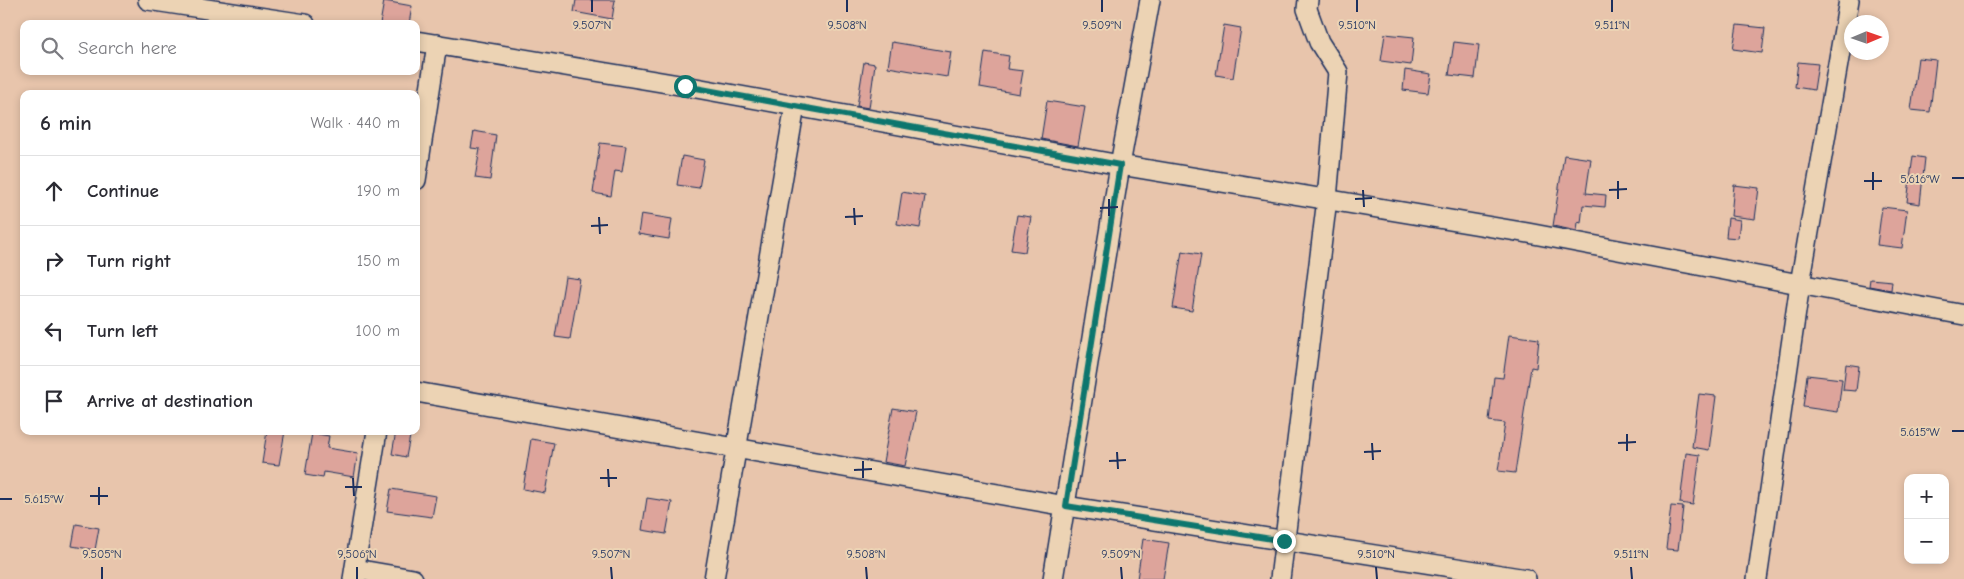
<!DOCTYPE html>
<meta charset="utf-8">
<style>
:root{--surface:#fff;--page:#f2f2f3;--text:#2b2b33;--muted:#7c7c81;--line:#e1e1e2}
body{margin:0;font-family:"Comic Neue",sans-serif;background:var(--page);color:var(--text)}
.controls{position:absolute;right:15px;bottom:15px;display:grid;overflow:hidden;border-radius:10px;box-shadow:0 2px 8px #0003}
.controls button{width:45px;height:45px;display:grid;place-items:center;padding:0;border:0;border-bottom:1px solid var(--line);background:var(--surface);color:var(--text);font:25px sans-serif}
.compass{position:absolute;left:1844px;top:15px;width:45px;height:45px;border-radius:50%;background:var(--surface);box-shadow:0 2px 8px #0003;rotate:88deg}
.stop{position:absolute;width:15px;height:15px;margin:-11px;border:4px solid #0f766e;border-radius:50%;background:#fff}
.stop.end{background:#0f766e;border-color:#fff;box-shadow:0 1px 5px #0008}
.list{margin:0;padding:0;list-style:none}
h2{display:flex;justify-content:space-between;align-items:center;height:65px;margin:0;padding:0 20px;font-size:21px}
h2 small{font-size:16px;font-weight:400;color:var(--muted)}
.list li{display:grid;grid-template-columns:32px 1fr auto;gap:15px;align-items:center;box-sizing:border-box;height:70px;padding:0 20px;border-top:1px solid var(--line)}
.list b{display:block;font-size:19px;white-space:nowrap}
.list em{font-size:16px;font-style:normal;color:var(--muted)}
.icon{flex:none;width:28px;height:28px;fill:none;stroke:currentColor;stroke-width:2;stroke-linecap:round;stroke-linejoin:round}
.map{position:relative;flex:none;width:1964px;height:579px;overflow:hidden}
.search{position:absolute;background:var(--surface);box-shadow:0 2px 8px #0003;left:20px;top:20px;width:400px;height:55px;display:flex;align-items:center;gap:12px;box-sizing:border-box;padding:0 18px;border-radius:10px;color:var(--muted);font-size:19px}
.panel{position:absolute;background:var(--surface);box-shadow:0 2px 8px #0003;left:20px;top:90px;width:400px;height:345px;border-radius:10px}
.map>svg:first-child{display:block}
</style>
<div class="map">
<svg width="1964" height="579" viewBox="0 0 1964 579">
<rect width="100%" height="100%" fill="#e8c5ac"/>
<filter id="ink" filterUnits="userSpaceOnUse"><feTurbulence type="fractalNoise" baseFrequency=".02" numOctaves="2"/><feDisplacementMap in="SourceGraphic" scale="10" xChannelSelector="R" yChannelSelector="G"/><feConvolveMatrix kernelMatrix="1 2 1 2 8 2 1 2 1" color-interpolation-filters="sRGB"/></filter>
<g filter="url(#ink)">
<g fill="#dda49b" stroke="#1b2f5e">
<path d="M576,0H615L612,19L574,12Z"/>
<path d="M384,1L412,6L409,24H380Z"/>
<path d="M1224,25L1241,28L1233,78L1216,75Z"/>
<path d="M1737,25L1765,28L1762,53L1733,49Z"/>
<path d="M1385,34L1414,37L1411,65L1381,61Z"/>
<path d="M892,42L951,52L947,77L888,67Z"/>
<path d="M1454,42L1479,45L1475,78L1449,75Z"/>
<path d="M985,52L1009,56L1007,69L1023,71L1019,94L980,87Z"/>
<path d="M1918,58L1936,60L1930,112L1911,110Z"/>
<path d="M864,62L875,64L869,108L857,106Z"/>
<path d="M1798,62L1818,64L1814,90L1795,87Z"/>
<path d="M1405,70L1431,74L1428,93L1403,90Z"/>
<path d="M1047,101L1085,107L1078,146L1041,139Z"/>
<path d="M474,131L496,135L490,180L475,178L480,149L471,148Z"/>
<path d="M600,143L626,146L622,172L615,171L611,196L593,193Z"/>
<path d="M1564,155L1591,159L1586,193L1606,195L1605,207L1583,205L1581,223L1578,222L1577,231L1553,226Z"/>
<path d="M682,156L704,160L699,188L677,185Z"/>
<path d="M1913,156L1925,158L1920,204L1907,202Z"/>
<path d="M1734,185L1759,188L1755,219L1731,216Z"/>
<path d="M902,192L925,196L920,228L897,224Z"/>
<path d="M1882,207L1907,210L1902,248L1877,245Z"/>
<path d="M641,214L672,219L669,239L638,234Z"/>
<path d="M1017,215L1031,217L1025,252L1011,250Z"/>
<path d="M1728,218L1740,220L1738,238L1726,237Z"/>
<path d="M1182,251L1201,254L1192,311L1173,308Z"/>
<path d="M565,277L580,279L570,339L555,337Z"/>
<path d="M1870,279L1892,281L1891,290L1869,286Z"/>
<path d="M1509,335L1539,339L1536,368L1531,367L1515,473L1498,471L1505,423L1489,421L1494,377L1503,378Z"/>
<path d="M1846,364L1859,366L1856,391L1843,390Z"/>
<path d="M1807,375L1842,379L1838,412L1803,407Z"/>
<path d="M1699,394L1716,396L1709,450L1692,447Z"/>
<path d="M893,408L916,412L905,466L883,462Z"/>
<path d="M267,431H285L279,465L262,463Z"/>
<path d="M396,431H411L406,457L392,454Z"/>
<path d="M312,433L329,436L327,448L358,453L354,477L324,472L323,478L305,475Z"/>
<path d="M531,439L554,443L545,493L523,489Z"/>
<path d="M1686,453L1700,455L1693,505L1680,503Z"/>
<path d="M391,489L436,496L432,517L387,511Z"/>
<path d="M647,498L672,502L666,534L642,530Z"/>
<path d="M1671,506L1683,507L1678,550L1666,549Z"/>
<path d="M76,524L99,528L95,550L72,546Z"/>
<path d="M1143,539L1169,543L1163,579H1137Z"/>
</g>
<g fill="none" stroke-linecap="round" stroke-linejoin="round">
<defs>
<g id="minor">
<path d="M148,0L305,24"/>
<path d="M416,41L685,86L1120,165L1528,233L1964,315"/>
<path d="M416,180L437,44"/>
<path d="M416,392L1066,506L1526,579"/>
<path d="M355,569L413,579"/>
<path d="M353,579L377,431"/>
<path d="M714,579L795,106"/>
<path d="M1053,579L1120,165L1150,0"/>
<path d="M1280,579L1327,199L1338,72L1319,42L1307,9L1308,0"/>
<path d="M1757,579L1800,284L1849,0"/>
</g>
</defs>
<use href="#minor" stroke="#1b2f5e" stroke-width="22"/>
<use href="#minor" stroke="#ecd3b4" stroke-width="19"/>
</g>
</g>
<g fill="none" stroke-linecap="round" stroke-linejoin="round" filter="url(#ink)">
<path stroke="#0f766e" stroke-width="6" d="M685,86L1120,165L1066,506L1284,541"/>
</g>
<path fill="none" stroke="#1b2f5e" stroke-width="2" d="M592,0V12M847,0V12M1102,0V12M1357,0V12M1612,0V12M1873,172V190M1952,178H1964M1618,181V199M1864,181H1882M1363,190L1364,207M1609,190L1627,189M1109,199V216M1355,199L1372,198M854,208L855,225M1100,208L1118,207M599,217L600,234M845,217L863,216M591,226L608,225M1952,431H1964M1627,434V451M1372,443L1373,460M1618,443L1636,442M1117,452L1118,469M1364,452L1381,451M863,461V478M1109,461L1126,460M608,469L609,487M854,470L872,469M353,478L354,496M600,478H617M99,487V505M345,487H362M90,496H108M0,499H12M102,567V579M357,567V579M611,567L612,579M866,567L867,579M1121,567L1122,579M1376,567L1377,579M1631,567L1632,579"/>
<g font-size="12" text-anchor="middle" fill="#1b2f5e" stroke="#ecd3b4" stroke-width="4" stroke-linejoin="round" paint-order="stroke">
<text x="592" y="29">9.507°N</text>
<text x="847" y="29">9.508°N</text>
<text x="1102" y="29">9.509°N</text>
<text x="1357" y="29">9.510°N</text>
<text x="1612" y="29">9.511°N</text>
<text x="1920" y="183">5.616°W</text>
<text x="1920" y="436">5.615°W</text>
<text x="44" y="503">5.615°W</text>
<text x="102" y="558">9.505°N</text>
<text x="357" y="558">9.506°N</text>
<text x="611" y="558">9.507°N</text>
<text x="866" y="558">9.508°N</text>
<text x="1121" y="558">9.509°N</text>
<text x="1376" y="558">9.510°N</text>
<text x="1631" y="558">9.511°N</text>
</g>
</svg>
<div class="controls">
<button>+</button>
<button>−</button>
</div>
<svg class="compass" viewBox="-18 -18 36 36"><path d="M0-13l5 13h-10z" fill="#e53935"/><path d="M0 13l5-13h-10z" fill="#7c7c81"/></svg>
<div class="stop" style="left:685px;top:86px"></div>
<div class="stop end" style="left:1284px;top:541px"></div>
<div class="search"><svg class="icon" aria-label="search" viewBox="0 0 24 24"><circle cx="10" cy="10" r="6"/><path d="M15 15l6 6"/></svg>Search here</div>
<section class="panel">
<h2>6 min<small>Walk · 440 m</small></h2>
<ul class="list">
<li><svg class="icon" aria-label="ahead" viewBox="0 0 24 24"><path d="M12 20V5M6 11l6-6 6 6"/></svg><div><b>Continue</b></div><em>190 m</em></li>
<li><svg class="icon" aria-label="right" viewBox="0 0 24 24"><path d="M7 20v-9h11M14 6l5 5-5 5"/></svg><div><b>Turn right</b></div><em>150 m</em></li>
<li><svg class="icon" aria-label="left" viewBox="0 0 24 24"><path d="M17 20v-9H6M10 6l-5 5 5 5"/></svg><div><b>Turn left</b></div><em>100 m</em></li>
<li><svg class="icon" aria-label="arrive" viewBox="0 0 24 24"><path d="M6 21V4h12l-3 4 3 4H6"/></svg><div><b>Arrive at destination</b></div></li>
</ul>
</section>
</div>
